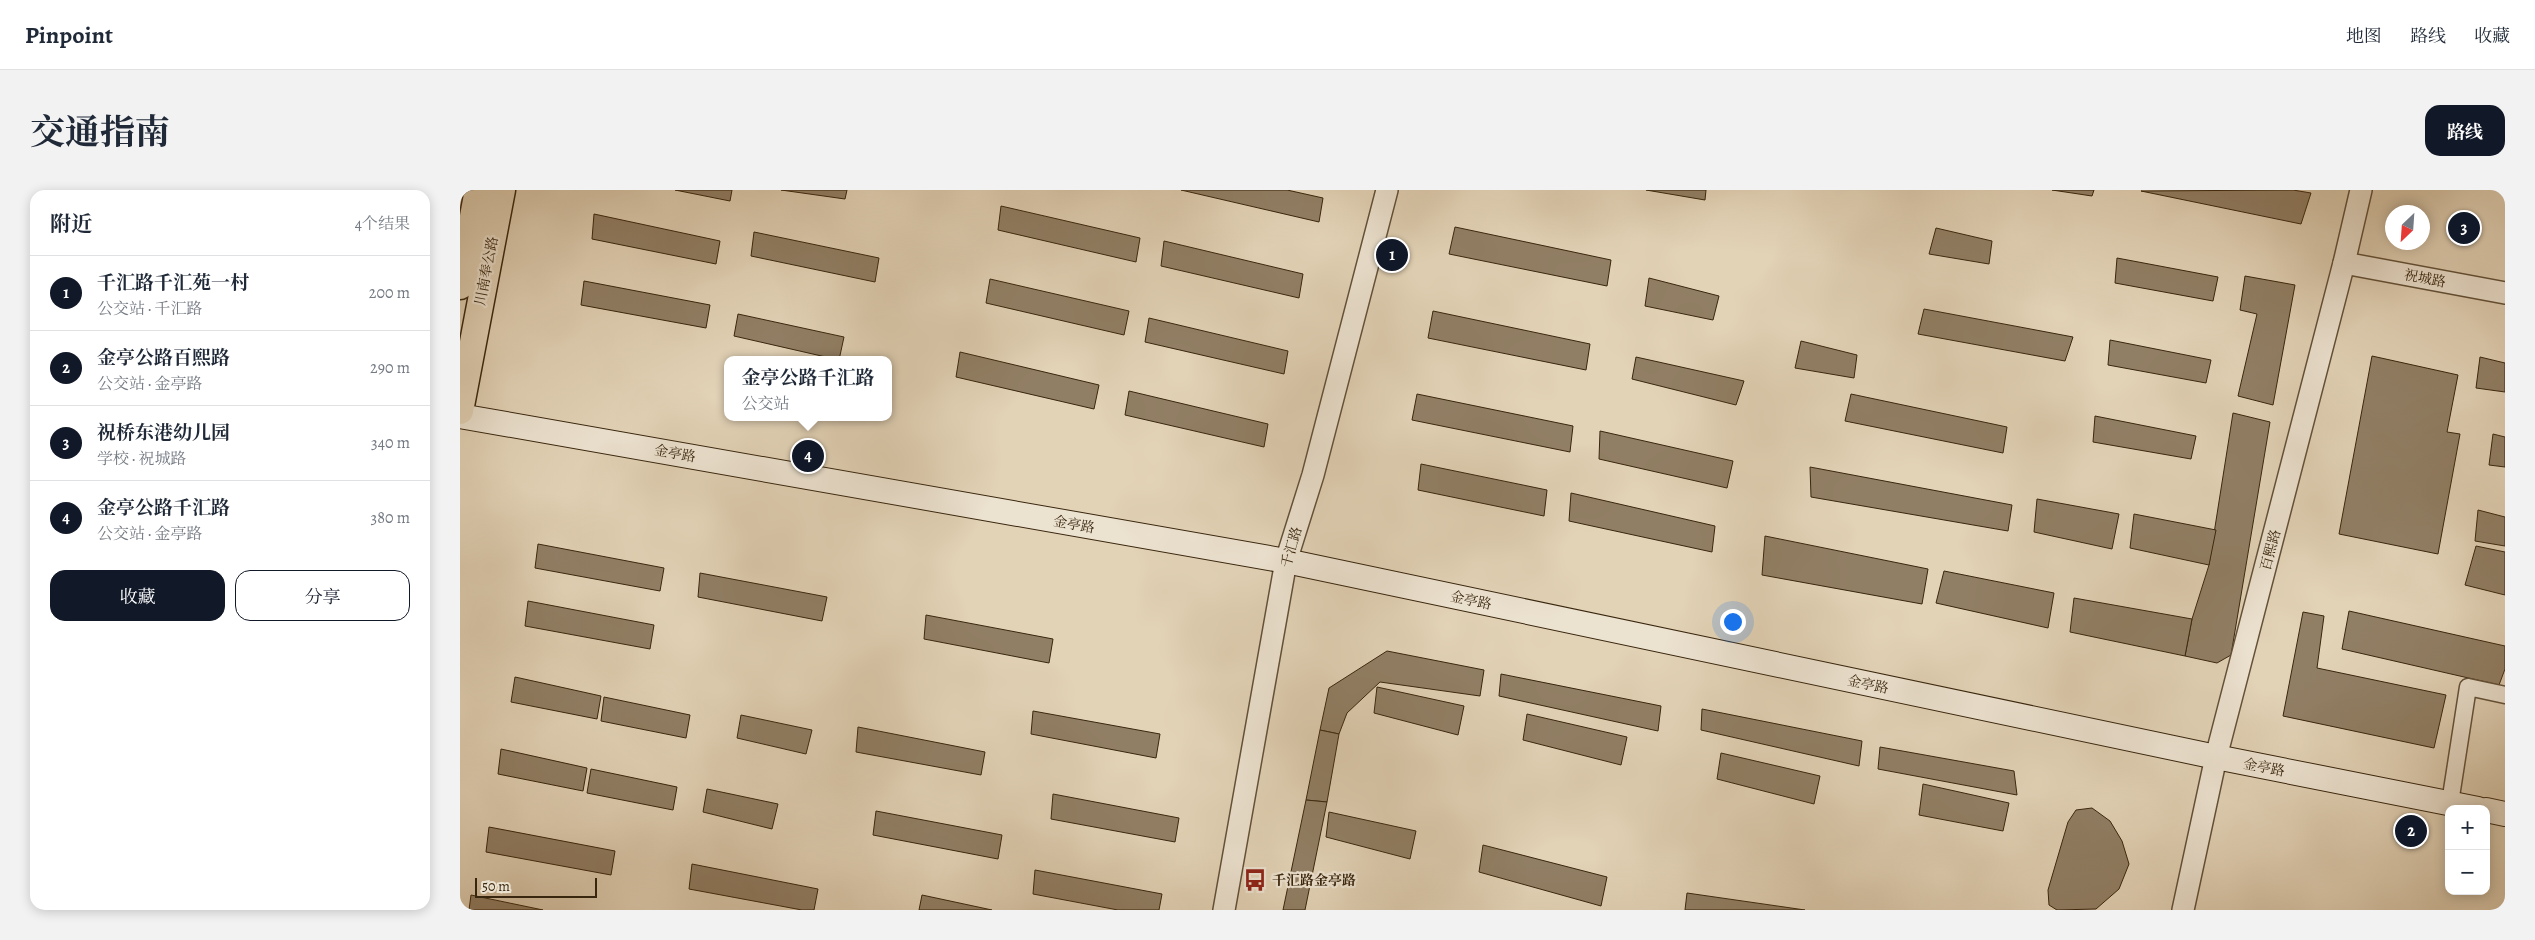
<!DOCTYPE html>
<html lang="zh">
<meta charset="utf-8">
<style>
:root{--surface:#fff;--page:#f2f2f3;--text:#1f2937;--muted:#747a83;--line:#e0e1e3;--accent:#111827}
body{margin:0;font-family:Alegreya,"Noto Serif SC",serif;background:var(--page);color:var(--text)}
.controls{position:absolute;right:15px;bottom:15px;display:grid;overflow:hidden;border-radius:10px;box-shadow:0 2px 12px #0003}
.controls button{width:45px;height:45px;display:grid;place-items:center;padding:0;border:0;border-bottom:1px solid var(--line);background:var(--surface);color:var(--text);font:25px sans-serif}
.compass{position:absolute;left:1925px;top:15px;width:45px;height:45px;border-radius:50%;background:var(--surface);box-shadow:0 2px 12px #0003;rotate:205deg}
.scale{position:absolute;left:15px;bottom:12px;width:122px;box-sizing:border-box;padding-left:5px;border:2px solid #39260e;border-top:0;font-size:14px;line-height:18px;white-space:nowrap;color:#39260e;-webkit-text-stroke:4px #ece2d0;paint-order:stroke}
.you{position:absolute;left:1272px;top:431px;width:18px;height:18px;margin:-12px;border:4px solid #fff;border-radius:50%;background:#1a73e8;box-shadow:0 0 0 8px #1a73e833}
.badge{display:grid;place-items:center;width:32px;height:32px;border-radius:50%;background:var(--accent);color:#fff;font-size:16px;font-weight:700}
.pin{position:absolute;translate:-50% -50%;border:2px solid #fff;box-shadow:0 1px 5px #0006}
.popup{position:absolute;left:264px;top:166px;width:168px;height:65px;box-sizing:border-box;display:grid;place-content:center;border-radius:10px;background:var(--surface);filter:drop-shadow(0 1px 4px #0005);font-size:16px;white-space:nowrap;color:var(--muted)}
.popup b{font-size:19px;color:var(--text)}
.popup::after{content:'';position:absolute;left:50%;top:100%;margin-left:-10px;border:10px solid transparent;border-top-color:var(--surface)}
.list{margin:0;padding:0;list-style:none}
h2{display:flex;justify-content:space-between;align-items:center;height:65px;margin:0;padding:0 20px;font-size:21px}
h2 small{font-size:16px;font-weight:400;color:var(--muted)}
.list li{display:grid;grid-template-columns:32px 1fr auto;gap:15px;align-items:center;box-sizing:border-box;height:75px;padding:0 20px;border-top:1px solid var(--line)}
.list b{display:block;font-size:19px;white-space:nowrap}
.list p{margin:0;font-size:16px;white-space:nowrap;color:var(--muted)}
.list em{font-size:16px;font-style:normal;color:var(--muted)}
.actions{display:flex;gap:10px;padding:15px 20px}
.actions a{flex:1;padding:11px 0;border:1px solid var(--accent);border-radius:15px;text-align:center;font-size:18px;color:var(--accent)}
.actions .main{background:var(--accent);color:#fff}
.map{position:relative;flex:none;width:2045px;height:720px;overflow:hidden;border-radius:15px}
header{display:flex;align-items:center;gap:30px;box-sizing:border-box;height:70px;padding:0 25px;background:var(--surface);border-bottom:1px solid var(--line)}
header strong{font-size:24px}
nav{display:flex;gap:28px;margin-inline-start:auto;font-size:18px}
.intro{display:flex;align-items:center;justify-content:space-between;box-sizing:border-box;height:120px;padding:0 30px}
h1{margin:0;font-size:35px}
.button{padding:12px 22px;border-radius:15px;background:var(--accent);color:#fff;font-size:18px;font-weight:700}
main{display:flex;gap:30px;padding:0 30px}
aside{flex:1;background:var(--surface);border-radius:15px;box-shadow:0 2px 12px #0003}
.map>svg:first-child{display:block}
</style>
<header>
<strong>Pinpoint</strong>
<nav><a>地图</a><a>路线</a><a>收藏</a></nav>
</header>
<div class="intro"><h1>交通指南</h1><a class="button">路线</a></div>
<main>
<aside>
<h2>附近<small>4个结果</small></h2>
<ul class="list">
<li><span class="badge">1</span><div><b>千汇路千汇苑一村</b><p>公交站 · 千汇路</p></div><em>200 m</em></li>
<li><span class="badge">2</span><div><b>金亭公路百熙路</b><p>公交站 · 金亭路</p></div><em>290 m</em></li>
<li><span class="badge">3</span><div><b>祝桥东港幼儿园</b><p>学校 · 祝城路</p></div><em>340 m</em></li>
<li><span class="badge">4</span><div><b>金亭公路千汇路</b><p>公交站 · 金亭路</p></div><em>380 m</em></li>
</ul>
<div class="actions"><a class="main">收藏</a><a>分享</a></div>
</aside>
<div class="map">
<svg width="2045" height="720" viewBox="0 0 2045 720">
<rect width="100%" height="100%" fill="#e2d2b6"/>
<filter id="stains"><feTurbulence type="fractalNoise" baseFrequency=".004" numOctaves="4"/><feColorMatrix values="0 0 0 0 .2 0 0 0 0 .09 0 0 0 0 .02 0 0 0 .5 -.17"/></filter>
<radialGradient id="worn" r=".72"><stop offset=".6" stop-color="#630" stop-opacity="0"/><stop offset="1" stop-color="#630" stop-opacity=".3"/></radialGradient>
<g fill="#917f65" stroke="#39260e">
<path d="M215,0H272L270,11Z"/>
<path d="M321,0H387L385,9Z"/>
<path d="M721,0H827L863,8L859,32Z"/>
<path d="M1186,0H1246L1245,10Z"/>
<path d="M1592,0H1634L1632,6Z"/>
<path d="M1833,0L1851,3L1841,34L1681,1Z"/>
<path d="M541,16L680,48L676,72L538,40Z"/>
<path d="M134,24L260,51L256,74L132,49Z"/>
<path d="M995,37L1151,70L1147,96L989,64Z"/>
<path d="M1476,38L1532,51L1529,74L1469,64Z"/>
<path d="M294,42L419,68L415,92L291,66Z"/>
<path d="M704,51L843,84L839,108L701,76Z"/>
<path d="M1657,68L1758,87L1753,111L1655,93Z"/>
<path d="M1785,86L1835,95L1813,215L1778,206L1797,124L1780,120Z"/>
<path d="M1189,88L1259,106L1253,130L1185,116Z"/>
<path d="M530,89L669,121L664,145L526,113Z"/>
<path d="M124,91L250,115L246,138L121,115Z"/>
<path d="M1464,119L1613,147L1605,171L1458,144Z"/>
<path d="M973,121L1130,154L1126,180L968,148Z"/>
<path d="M278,124L384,147L379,170L274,146Z"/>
<path d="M689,128L828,161L824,184L685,152Z"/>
<path d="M1650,150L1751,170L1746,193L1648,175Z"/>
<path d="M1341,151L1397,165L1394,188L1335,178Z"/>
<path d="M500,162L639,195L634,219L496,187Z"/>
<path d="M1912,166L1998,185L1987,242L2000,244L1978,364L1879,344Z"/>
<path d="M1176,167L1284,191L1276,215L1172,189Z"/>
<path d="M2020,167L2045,173V202L2016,198Z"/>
<path d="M669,201L808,234L804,257L665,225Z"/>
<path d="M957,204L1113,236L1110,262L952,230Z"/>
<path d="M1391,204L1547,237L1543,263L1385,231Z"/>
<path d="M1773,223L1810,232L1771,465L1757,473L1725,466L1732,429L1749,375Z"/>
<path d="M1635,226L1736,246L1731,269L1633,252Z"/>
<path d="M1140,241L1273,271L1267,298L1139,269Z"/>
<path d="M2033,244L2045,247V277L2029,275Z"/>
<path d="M961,274L1087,300L1084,326L958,300Z"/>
<path d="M1350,277L1552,315L1548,341L1351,307Z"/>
<path d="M1111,303L1255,336L1252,362L1109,331Z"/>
<path d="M1577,309L1659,324L1652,359L1574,342Z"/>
<path d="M2018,320L2045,327V356L2015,351Z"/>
<path d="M1674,324L1756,340L1749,375L1670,358Z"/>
<path d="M1305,346L1468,379L1462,414L1302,385Z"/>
<path d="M78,354L204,378L200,401L75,378Z"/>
<path d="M2016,356L2045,362V405L2005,395Z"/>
<path d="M1484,381L1594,403L1588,438L1476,413Z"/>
<path d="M240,383L367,407L362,431L238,407Z"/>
<path d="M1614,408L1732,429L1725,466L1610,442Z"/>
<path d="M68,411L194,435L190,459L65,436Z"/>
<path d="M1889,421L2045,456V479L2039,495L1882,459Z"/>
<path d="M1843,422L1864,426L1857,478L1986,505L1974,558L1823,526Z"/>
<path d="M466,425L593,449L589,473L464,449Z"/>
<path d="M927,461L1024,480L1020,506L920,492L887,523L879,544L860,540L869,498Z"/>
<path d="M1041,484L1201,516L1198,541L1039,506Z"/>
<path d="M55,487L141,506L137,529L51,512Z"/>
<path d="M917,497L1004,516L998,545L914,523Z"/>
<path d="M144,507L230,525L226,548L141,531Z"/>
<path d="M1242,519L1402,551L1399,576L1241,540Z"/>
<path d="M573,521L700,544L696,568L571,544Z"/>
<path d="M1067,524L1167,547L1161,575L1063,550Z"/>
<path d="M281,525L352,540L346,564L277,548Z"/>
<path d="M398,537L525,562L521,585L396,562Z"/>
<path d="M860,540L879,544L867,612L846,610Z"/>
<path d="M1420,557L1554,581L1557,605L1418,579Z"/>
<path d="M41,559L127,578L123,601L38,584Z"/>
<path d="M1261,563L1360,586L1354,614L1257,589Z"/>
<path d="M131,579L217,597L213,620L127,603Z"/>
<path d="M1463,594L1549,613L1543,641L1459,625Z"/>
<path d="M247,599L318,614L312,639L243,622Z"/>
<path d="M593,604L719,628L715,652L591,629Z"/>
<path d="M846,610L867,612L845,720H823Z"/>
<path d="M1632,618L1650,631L1662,651L1669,674L1659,699L1636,719L1597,720L1589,715L1588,700L1608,632L1616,620Z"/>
<path d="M416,621L542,645L538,669L413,645Z"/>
<path d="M869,622L956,641L950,669L866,647Z"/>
<path d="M29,637L155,661L151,685L26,662Z"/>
<path d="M1023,655L1147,687L1141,716L1019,682Z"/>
<path d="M232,674L358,699L354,720H342L229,699Z"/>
<path d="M575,680L702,704L699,720H658L573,704Z"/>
<path d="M1227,703L1345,720H1225Z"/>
<path d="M11,705L83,720H9Z"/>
<path d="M462,705L532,720H459Z"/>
</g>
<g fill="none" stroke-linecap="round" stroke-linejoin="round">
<defs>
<path id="minor" d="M1990,613L2008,497L2045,505"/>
<g id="tertiary">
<path d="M1884,73L2045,103"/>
<path d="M764,720L826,371L853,285L927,0"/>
<path d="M1723,720L1756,567L1884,73L1901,0"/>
</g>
<g id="secondary">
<path d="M0,226L826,371L1756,567L2018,619"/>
<path d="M2026,620L2045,624"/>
</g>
<g id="primary">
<path d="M0,96L18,0"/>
<path d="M0,221L42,0"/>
</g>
</defs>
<use href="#minor" stroke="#635138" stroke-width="19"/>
<use href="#tertiary" stroke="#635138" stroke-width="24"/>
<use href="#secondary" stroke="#39260e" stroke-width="26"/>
<use href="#primary" stroke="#39260e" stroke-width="29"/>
<use href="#minor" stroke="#ece2d0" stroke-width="16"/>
<use href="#tertiary" stroke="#ece2d0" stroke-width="21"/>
<use href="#secondary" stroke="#ece2d0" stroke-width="24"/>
<use href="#primary" stroke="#e2d2b6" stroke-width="26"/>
</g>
<defs>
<symbol id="bus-bare" viewBox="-9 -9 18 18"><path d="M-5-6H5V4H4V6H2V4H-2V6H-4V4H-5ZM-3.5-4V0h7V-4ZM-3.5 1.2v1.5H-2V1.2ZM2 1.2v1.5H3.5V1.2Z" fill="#8f2418" stroke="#ece2d0" stroke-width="2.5" paint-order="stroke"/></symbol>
</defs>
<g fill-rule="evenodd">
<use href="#bus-bare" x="779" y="674" width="32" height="32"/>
</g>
<g text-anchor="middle" stroke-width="4.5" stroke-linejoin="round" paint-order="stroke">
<g font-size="14" fill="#39260e" stroke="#ece2d0">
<text transform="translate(26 81) rotate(-79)" y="5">川南奉公路</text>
<text transform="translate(1965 88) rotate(11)" y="5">祝城路</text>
<text transform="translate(215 263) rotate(10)" y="5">金亭路</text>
<text transform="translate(614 334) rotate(10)" y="5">金亭路</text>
<text transform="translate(831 357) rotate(-74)" y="5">千汇路</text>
<text transform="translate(1810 360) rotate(-75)" y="5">百熙路</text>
<text transform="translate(1011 410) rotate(12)" y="5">金亭路</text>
<text transform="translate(1408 494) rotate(12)" y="5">金亭路</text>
<text transform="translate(1804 577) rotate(11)" y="5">金亭路</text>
</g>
<g font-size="14" font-weight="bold" fill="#39260e" stroke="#ece2d0" text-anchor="start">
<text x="812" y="695">千汇路金亭路</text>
</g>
</g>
<rect width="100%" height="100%" filter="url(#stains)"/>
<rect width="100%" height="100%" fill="url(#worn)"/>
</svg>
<div class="controls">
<button>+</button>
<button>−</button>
</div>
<svg class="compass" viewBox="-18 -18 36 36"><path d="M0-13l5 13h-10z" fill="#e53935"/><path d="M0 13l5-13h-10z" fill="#747a83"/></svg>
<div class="scale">50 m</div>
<div class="you"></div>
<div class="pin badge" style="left:932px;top:65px">1</div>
<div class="pin badge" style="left:1951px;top:641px">2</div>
<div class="pin badge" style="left:2004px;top:38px">3</div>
<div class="pin badge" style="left:348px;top:266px">4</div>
<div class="popup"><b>金亭公路千汇路</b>公交站</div>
</div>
</main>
